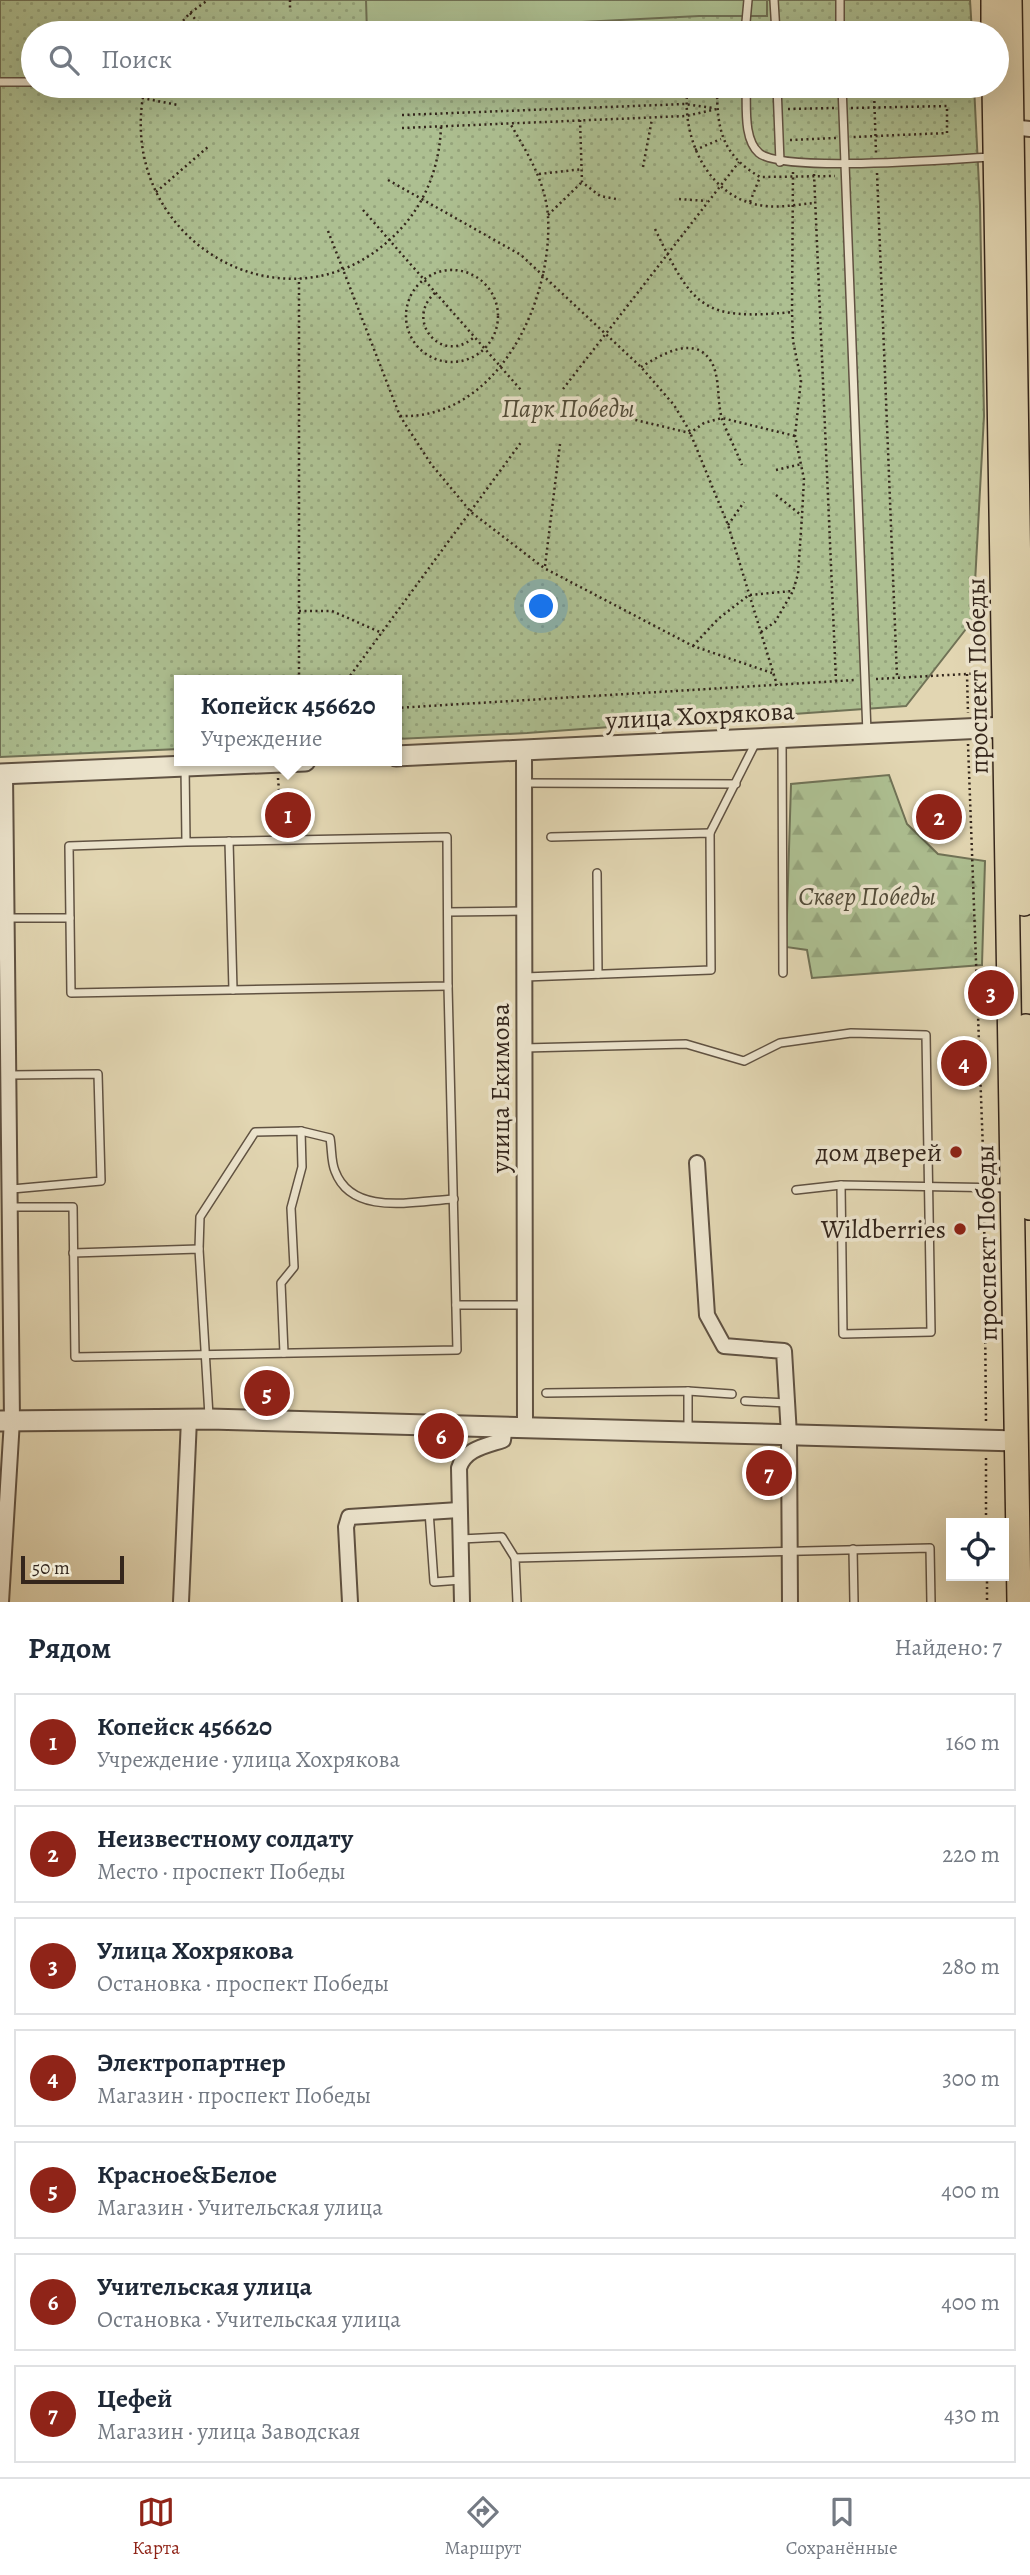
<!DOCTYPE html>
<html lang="ru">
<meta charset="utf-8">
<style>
:root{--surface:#fff;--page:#f6f6f7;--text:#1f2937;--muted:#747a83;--line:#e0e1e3;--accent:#8f2418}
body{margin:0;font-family:Alegreya,serif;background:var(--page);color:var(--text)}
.controls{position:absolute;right:21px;bottom:21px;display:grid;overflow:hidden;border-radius:0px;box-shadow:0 7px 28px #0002}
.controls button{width:63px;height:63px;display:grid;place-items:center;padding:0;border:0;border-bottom:2px solid var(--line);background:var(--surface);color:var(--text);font:35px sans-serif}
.scale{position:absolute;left:21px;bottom:18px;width:103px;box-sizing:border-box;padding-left:7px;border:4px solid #34261c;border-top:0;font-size:19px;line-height:24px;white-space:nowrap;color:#34261c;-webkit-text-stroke:5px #ece4cd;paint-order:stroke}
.you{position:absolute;left:542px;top:607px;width:24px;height:24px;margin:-18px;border:5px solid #fff;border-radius:50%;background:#1a73e8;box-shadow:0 0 0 10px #1a73e833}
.badge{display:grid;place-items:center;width:46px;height:46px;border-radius:50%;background:var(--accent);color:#fff;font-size:23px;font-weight:700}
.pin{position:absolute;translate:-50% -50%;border:4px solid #fff;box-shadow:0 2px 7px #0006}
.popup{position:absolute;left:174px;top:675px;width:228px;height:91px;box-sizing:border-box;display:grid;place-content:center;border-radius:0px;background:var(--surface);filter:drop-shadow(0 2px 5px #0005);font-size:23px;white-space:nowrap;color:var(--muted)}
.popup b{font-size:26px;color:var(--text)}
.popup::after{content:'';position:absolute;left:50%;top:100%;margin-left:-14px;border:14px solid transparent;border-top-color:var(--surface)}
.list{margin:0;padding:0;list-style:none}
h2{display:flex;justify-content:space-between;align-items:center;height:91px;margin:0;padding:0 28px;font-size:30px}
h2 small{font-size:23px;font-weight:400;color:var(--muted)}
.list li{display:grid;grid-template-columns:46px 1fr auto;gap:21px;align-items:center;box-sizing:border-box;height:98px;margin:0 14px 14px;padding:0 14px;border:2px solid var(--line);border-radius:0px}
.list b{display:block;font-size:26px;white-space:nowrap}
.list p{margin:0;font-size:23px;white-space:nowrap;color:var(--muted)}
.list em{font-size:23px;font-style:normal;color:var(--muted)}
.icon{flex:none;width:38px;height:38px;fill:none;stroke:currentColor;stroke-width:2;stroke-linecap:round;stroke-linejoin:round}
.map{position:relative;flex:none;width:1030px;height:1602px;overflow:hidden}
.search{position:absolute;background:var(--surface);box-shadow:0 7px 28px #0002;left:21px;right:21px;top:21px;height:77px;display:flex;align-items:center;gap:18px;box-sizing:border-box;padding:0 24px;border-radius:38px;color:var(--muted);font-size:26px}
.sheet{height:875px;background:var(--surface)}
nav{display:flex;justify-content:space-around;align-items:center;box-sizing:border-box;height:98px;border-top:2px solid var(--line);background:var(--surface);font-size:19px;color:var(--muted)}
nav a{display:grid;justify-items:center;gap:4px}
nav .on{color:var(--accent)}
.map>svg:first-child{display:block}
</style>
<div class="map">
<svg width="1030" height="1602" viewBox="0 0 1030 1602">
<defs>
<pattern id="forest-firs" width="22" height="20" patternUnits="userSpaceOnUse" patternTransform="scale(1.75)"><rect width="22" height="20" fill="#adbf91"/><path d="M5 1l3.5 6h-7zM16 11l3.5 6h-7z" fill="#95a47c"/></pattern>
<pattern id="park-dots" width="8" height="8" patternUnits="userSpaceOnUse" patternTransform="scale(1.75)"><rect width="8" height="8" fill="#adbf91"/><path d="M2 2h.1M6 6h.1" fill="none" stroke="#95a47c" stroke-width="1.8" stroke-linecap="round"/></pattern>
</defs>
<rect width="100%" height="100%" fill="#e2d6b2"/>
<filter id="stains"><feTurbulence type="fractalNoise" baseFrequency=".00286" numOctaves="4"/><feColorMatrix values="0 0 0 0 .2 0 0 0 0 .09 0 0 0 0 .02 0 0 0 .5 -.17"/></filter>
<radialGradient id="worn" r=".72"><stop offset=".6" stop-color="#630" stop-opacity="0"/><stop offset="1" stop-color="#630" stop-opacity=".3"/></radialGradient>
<path fill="url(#forest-firs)" stroke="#707256" stroke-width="2" d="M889,775L907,824L938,854L985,861L982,965L812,978L807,950L786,947L791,784Z"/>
<path fill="url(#park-dots)" stroke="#707256" stroke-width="2" d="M0,0H970L972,33H33V86H974L980,205L984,416L973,620L906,706L527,733L397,739L396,680H180L179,749L0,757Z"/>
<path fill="#adbf91" stroke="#707256" stroke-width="2" d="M366,0H767V16H699L367,33Z"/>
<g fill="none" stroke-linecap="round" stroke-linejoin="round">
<defs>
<g id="service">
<path d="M774,0L776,33"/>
<path d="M840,0V33"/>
<path d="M745,33L748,0"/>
<path d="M0,82H33"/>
<path d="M746,86C747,106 743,139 759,153C782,173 952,159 990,157"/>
<path d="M777,86L780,162"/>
<path d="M842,86L867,733"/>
<path d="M782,739L783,973"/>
<path d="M185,766L186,842L447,837L448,986L71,993L69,846L186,842"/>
<path d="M524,783L736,784"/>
<path d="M710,833L757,740"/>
<path d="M229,841L233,990"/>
<path d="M597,873L598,974"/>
<path d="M448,912L524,911"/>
<path d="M4,918H70"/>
<path d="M525,977L711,970L710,833L551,837"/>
<path d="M524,1048L686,1044L744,1061L780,1043L851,1033L926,1035L931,1332L843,1334L841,1185"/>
<path d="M10,1075L98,1074L101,1181L12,1189"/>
<path d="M796,1190L841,1185L1008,1188"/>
<path d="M12,1207H73L75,1357L457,1350L448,986"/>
<path d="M199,1249L200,1217L255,1132L301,1131L330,1138C332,1149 331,1162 335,1171C352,1217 415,1201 454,1199"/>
<path d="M73,1253L199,1249L209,1416"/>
<path d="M456,1305H525"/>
<path d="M284,1353L281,1283L294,1267L291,1208L302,1167L301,1131"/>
<path d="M688,1391L732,1394"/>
<path d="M546,1393L688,1391V1429"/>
<path d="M745,1401L787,1403"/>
<path d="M429,1511L434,1582L461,1580"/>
<path d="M461,1539L502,1537L515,1558"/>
<path d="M853,1549L854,1602"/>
<path d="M517,1602L515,1558L930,1548L931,1602"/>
</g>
<g id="minor">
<path d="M1012,127L1030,129"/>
<path d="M524,750L525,1426"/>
<path d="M697,1163L707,1315L724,1346L784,1351L789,1435L790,1602"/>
<path d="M1,1602L12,1420L5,774"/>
<path d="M181,1602L189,1419"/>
<path d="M350,1602L346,1527L349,1517L459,1510"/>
<path d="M462,1602L459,1468C465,1449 485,1446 503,1440L505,1426"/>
</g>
<g id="tertiary">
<path d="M396,756L1006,727"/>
<path d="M0,774L305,761"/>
<path d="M0,1421L209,1419L1017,1441"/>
</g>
<g id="primary">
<path d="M993,0V33"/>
<path d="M1010,0L1024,904"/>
<path d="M994,86L1019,1602"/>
<path d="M1026,1026L1030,1208"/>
</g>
</defs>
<use href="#service" stroke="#605242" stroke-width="10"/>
<use href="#minor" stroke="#605242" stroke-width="18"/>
<use href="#tertiary" stroke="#605242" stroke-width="23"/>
<use href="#primary" stroke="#34261c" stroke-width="26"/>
<g stroke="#34261c" stroke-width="2.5" stroke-dasharray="2 3.5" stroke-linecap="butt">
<path d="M290,0V11"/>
<path d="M190,13L207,33"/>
<path d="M172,33L190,13L208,0"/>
<path d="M712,33L716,28V33"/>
<path d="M145,86C110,244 299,348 405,224C428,197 440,162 441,126"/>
<path d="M688,86C680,136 708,201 766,206C781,208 799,204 815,203"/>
<path d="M717,86C717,129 721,154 760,177L835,176"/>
<path d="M874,90L876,153"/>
<path d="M142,98L178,105"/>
<path d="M851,108L947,106V133L853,137"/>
<path d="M788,109L834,108"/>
<path d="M402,115L685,104L713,108"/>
<path d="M580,120L582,182L600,196L616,199"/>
<path d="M402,128L686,116L717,109"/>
<path d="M790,140L836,138"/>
<path d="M695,150L721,139"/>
<path d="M643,167L652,119"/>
<path d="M877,173L897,677"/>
<path d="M539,174L583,169"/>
<path d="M814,174L836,681"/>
<path d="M388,180L521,255L641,367L674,405L689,430L728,525L777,685"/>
<path d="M156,192L209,146"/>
<path d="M679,199L707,201"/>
<path d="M750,202L760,177"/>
<path d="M363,210L521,390"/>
<path d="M548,215L582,182"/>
<path d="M655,229C693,307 702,321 792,312"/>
<path d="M328,231L400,416L431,464L471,512L544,568L693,646L772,673"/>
<circle cx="452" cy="316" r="46"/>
<path d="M435,293C404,320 441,365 473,338"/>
<path d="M641,367C661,355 697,332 713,365C720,381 717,402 722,419C728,435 736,450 742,465"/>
<path d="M563,389L739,162"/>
<path d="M576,413L598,411L690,433L704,423L722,418L795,436"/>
<path d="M400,416C497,420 553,302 548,216C545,180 527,153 510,123"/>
<path d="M776,470L802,464"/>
<path d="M776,495L801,515"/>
<path d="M728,525L744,502"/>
<path d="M545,566L560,444"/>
<path d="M299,611H332L382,633"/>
<path d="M761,632L775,622L793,591L798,574L802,516L804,479L795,436L801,380L793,341L792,312L793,171"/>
<path d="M693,646L718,619L749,595L792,591"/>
<path d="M967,674L968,713"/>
<path d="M876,679L985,673"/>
<path d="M299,680V278"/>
<path d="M347,680L522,441"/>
<path d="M396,708L855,680"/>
<path d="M968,744L984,1178"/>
<path d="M278,778L279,791"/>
<path d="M984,1199L986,1423"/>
<path d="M986,1458V1523"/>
<path d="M987,1576V1602"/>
</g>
<use href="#service" stroke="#ece4cd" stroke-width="7"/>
<use href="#minor" stroke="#ece4cd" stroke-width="14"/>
<use href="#tertiary" stroke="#ece4cd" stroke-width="19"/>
<use href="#primary" stroke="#e2d6b2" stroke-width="23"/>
</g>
<g fill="#8f2418" stroke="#ece4cd" stroke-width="2.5">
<circle cx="956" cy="1152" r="7"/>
<circle cx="960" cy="1229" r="7"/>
</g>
<g text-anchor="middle" stroke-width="7" stroke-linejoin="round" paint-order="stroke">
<g font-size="26" font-style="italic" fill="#524c39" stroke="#ece4cd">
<text x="568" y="417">Парк Победы</text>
<text x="867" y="905">Сквер Победы</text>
</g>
<g font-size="26" fill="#34261c" stroke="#ece4cd">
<text transform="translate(977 676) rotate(-91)" y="9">проспект Победы</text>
<text transform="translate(700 715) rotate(-3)" y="9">улица Хохрякова</text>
<text transform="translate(500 1088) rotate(-90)" y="9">улица Екимова</text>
<text transform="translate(986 1243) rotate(-91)" y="9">проспект Победы</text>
</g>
<g font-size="26" fill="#34261c" stroke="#ece4cd" text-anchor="end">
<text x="942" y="1161">дом дверей</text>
<text x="946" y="1238">Wildberries</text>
</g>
</g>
<rect width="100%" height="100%" filter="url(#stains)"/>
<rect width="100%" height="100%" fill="url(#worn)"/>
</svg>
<div class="controls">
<button><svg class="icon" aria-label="locate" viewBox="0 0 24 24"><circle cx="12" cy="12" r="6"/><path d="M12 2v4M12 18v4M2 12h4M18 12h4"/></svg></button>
</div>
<div class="scale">50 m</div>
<div class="you"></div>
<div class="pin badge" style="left:288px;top:815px">1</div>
<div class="popup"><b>Копейск 456620</b>Учреждение</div>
<div class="pin badge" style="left:939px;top:817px">2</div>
<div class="pin badge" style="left:991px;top:993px">3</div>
<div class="pin badge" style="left:964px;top:1063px">4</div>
<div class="pin badge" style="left:267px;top:1393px">5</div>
<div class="pin badge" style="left:441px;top:1436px">6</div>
<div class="pin badge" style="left:769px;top:1473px">7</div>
<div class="search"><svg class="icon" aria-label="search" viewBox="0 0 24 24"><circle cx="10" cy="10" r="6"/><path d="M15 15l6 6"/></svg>Поиск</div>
</div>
<section class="sheet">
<h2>Рядом<small>Найдено: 7</small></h2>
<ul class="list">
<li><span class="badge">1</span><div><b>Копейск 456620</b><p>Учреждение · улица Хохрякова</p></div><em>160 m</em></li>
<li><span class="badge">2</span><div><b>Неизвестному солдату</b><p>Место · проспект Победы</p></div><em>220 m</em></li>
<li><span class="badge">3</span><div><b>Улица Хохрякова</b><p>Остановка · проспект Победы</p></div><em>280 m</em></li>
<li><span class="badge">4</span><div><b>Электропартнер</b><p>Магазин · проспект Победы</p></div><em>300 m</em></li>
<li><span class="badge">5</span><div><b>Красное&amp;Белое</b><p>Магазин · Учительская улица</p></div><em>400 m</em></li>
<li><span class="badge">6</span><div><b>Учительская улица</b><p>Остановка · Учительская улица</p></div><em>400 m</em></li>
<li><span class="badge">7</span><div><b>Цефей</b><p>Магазин · улица Заводская</p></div><em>430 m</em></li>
</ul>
</section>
<nav>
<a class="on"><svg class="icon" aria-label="map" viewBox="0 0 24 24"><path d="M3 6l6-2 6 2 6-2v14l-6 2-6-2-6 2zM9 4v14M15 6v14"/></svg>Карта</a>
<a><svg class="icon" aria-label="directions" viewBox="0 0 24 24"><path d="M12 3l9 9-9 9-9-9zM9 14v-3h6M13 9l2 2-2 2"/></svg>Маршрут</a>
<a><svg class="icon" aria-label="saved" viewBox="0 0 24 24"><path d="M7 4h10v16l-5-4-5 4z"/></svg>Сохранённые</a>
</nav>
